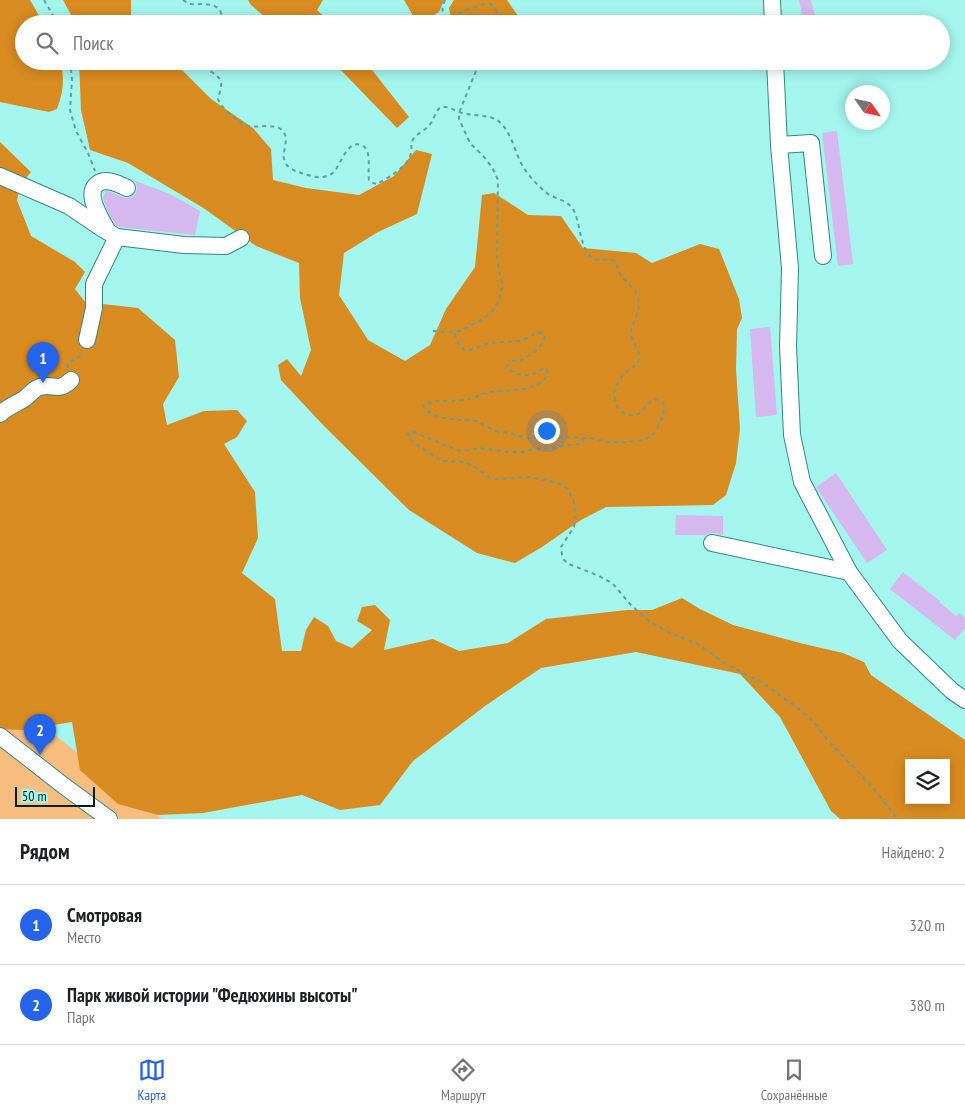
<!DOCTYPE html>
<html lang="ru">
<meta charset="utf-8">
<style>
:root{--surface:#fff;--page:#f6f6f6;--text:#202124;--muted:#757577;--line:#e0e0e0;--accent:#2563eb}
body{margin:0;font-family:"PT Sans Narrow",sans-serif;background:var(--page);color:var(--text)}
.controls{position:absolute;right:15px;bottom:15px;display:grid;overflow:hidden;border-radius:0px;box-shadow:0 2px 12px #0003}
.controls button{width:45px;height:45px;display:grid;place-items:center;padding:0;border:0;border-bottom:1px solid var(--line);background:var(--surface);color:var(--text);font:25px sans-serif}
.compass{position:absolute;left:845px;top:85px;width:45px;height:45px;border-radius:50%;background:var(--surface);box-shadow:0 2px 12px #0003;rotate:124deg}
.scale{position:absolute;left:15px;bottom:12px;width:80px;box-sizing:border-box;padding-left:5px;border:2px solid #00201d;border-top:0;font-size:14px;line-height:18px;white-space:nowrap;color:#00201d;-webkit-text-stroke:4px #a3f5ed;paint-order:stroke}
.you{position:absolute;left:546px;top:430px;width:18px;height:18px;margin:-12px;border:4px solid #fff;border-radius:50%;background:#1a73e8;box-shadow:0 0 0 8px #1a73e833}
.badge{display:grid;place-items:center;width:32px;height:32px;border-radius:50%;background:var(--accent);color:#fff;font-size:16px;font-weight:700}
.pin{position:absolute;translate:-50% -41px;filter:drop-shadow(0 1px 2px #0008)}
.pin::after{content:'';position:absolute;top:26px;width:18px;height:15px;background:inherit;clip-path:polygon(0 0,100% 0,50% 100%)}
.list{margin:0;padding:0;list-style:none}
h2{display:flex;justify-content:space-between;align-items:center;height:65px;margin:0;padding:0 20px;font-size:21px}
h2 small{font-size:16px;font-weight:400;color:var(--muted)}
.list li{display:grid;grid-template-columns:32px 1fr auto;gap:15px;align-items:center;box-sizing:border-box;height:80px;padding:0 20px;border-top:1px solid var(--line)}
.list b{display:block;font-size:19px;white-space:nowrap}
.list p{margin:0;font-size:16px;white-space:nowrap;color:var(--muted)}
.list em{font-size:16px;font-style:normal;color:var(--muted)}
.icon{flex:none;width:28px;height:28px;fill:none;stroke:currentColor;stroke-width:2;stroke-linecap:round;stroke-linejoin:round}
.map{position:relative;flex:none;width:965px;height:819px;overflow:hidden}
.search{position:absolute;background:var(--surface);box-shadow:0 2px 12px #0003;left:15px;right:15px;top:15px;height:55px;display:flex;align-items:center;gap:12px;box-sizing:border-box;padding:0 18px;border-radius:28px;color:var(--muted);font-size:19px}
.sheet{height:225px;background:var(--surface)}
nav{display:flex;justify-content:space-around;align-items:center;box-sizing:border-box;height:70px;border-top:1px solid var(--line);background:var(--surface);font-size:14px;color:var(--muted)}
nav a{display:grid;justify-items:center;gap:2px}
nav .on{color:var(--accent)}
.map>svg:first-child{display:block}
</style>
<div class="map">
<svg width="965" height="819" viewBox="0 0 965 819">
<rect width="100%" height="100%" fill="#a3f5ed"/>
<path fill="#f6bd7f" d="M0,692L162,819H0Z"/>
<g fill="#d88b21" fill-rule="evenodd">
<path d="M0,0H30L44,24H24V61H61C64,81 64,90 57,109L49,112L0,102Z"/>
<path d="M63,0H131V17L137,24H76Z"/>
<path d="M248,0H323L317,10L332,24H273L251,5Z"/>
<path d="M404,0H444L439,12L427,19H415Z"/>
<path d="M454,0H507L518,16L514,24H452L449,8Z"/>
<path d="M79,61H173L211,99L253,128L271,149L273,180L306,188L359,195L394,176L416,150L432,154L417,214L378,232L344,253L339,295L368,340L405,361L430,345L446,309L475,267L482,195L494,193L528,215L561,216L583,248L636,253L652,263L700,244L719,249L739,299L742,318L737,329L736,369L740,429L736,463L726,495L713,505L606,507L581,520L542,547L515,563L477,553L409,510L323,425L281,380L278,365L287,359L301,376L311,350L300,298L299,263L256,246L205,209L128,163L90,150L81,110Z"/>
<path d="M329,61H365L409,117L397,128L334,63Z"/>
<path d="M0,142L31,172L21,184L17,200L31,236L75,262L85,272L75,289L85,302L138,308L175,340L179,377L163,404L167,425L204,411L237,410L247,421L237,437L224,444L255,492L258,538L242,573L275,599L282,651H301L306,630L314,617L328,626L336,641L352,648L372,630L357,621L362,607L375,605L390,620L384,650L433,639L459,651L508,643L546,619L627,610H652L682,598L700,609L733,625L804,644L843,653L864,662L871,675L965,740V819H840L831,811L780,717L740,674L636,652L541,668L485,706L413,761L380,805L340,810L302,795L203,813L158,815L118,804L80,770L72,722L23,730L1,729L0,728ZM909,763H946V800H909Z"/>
</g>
<g fill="#d4b8ee">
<path d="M799,0H811L815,16L803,19Z"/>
<path d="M837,131L853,264L838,266L822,133Z"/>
<path d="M133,180L170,194L200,211L195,235L120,227L115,225L107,210L103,198L106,191L113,193L123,197L127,198L132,197L136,193L137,188L136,183Z"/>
<path d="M770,327L777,415L756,417L750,329Z"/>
<path d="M836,473L887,550L867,563L816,487Z"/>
<path d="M676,515L723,516V535L714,533H709L706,535H675Z"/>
<path d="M903,572L940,601L939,602L956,616L959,613L965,618V628L955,640L890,589Z"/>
</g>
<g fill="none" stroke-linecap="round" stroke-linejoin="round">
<defs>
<g id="minor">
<path d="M772,0L773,24"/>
<path d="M775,61L779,145L790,268L788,346L792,435L802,482L849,572L900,641L952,691L965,700"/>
<path d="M779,145L811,143L823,256"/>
<path d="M0,176L69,206L103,229L117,237L184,245L226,246L241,238"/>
<path d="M108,232C102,220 84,195 97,184C106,177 119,184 127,188"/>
<path d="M87,340L94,308V284L117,237"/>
<path d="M0,414C7,407 16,404 24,399C30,395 34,388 40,387C54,383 58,393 71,380"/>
<path d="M712,543L849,572"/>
<path d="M0,736L64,786L109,819"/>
</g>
</defs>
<use href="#minor" stroke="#358881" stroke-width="18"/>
<g stroke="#629f99" stroke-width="2" stroke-dasharray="4 4" stroke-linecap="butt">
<path d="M44,0L58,24"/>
<path d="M183,0C186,2 187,3 191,4C200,5 217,1 221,13C223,18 222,20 218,24"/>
<path d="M445,0C442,7 440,15 449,18C457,14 483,2 490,4C493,5 494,7 496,10C499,15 497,19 494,24"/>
<path d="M70,61L72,80L70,110L76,131L88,153L95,171"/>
<path d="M189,61C198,65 219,73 221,82C222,87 219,94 218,99C221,108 238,123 248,126C258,128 274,123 282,130C295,143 268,163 301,173C308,175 316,178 323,177C327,176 331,175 334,172C341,164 347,140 361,145C373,149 367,171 369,180L373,183L377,184C388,178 409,166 411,153C412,147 410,142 415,137C420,132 427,129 431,123C435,118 436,107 443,107C450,106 460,114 467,114C477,116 488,115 497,120C511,130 514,150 522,165C526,172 532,179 538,185C541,188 544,191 548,194C556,199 567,200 573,209C581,224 579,245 591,257C598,263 605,258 612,260C618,263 617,269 620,274C625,283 636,287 638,298C642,313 629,325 631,335C632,343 641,350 639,359C637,367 629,369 624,374C620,378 615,387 614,393C614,398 616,405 619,409C622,413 626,414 630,415C644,417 645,403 654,400C657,399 660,400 662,402C669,408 657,431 651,436C644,442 618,443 609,442C602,441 595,438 588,438C569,437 550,437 532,438C524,439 518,435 511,433C505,432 500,433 494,430C487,427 482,423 475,421C469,420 463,420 458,420C447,419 428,416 423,406L424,405L434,401C445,400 458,402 469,399C476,397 483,393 491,392C509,389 538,393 548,374L547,370L544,368C540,370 537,373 533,374C524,377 512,375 507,366L511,361C515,361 519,361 523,359C529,357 548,342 544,335C543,334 541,333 540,332C533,334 529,338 522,340C511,343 498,341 486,344C480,346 470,352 463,349C458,346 456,338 454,332"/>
<path d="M433,331L454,332L463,330L487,316L494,309L499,300L503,286L499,271L497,258L498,180L493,169L485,158L470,143L459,119V113L480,61"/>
<path d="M68,368L67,364L80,356L81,353"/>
<path d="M584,438L581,444L567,445L557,448L534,449L522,452H509L479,448L462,451L457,450L411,431L408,434V436L412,441L441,461L464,462L472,465L490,478L497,479L529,477L554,482L563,485L567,488L574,502L576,515L574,527L561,547L562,555L564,560L569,564L599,576L612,583L631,605L650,622L672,634L698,644L723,662L746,675L760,681L795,706L813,721L827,739L873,788L898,819"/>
</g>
<use href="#minor" stroke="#fff" stroke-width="16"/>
</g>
</svg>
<div class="controls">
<button><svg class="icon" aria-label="layers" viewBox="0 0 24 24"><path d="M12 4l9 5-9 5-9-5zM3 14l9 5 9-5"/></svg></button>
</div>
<svg class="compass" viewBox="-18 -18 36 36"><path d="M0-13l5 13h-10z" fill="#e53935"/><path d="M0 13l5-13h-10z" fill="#757577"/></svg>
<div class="scale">50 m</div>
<div class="you"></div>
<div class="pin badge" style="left:43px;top:383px">1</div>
<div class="pin badge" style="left:40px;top:755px">2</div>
<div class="search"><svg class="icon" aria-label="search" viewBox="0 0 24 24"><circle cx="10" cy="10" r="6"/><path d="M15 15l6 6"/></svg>Поиск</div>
</div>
<section class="sheet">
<h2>Рядом<small>Найдено: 2</small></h2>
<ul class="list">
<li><span class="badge">1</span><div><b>Смотровая</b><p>Место</p></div><em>320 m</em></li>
<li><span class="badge">2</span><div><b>Парк живой истории &quot;Федюхины высоты&quot;</b><p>Парк</p></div><em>380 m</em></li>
</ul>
</section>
<nav>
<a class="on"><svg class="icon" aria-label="map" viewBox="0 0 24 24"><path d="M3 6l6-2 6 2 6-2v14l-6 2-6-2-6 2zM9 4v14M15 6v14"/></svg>Карта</a>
<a><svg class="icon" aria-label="directions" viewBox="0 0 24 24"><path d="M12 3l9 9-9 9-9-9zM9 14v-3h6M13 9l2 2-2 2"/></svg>Маршрут</a>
<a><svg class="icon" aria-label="saved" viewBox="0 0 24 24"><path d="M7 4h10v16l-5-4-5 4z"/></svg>Сохранённые</a>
</nav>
